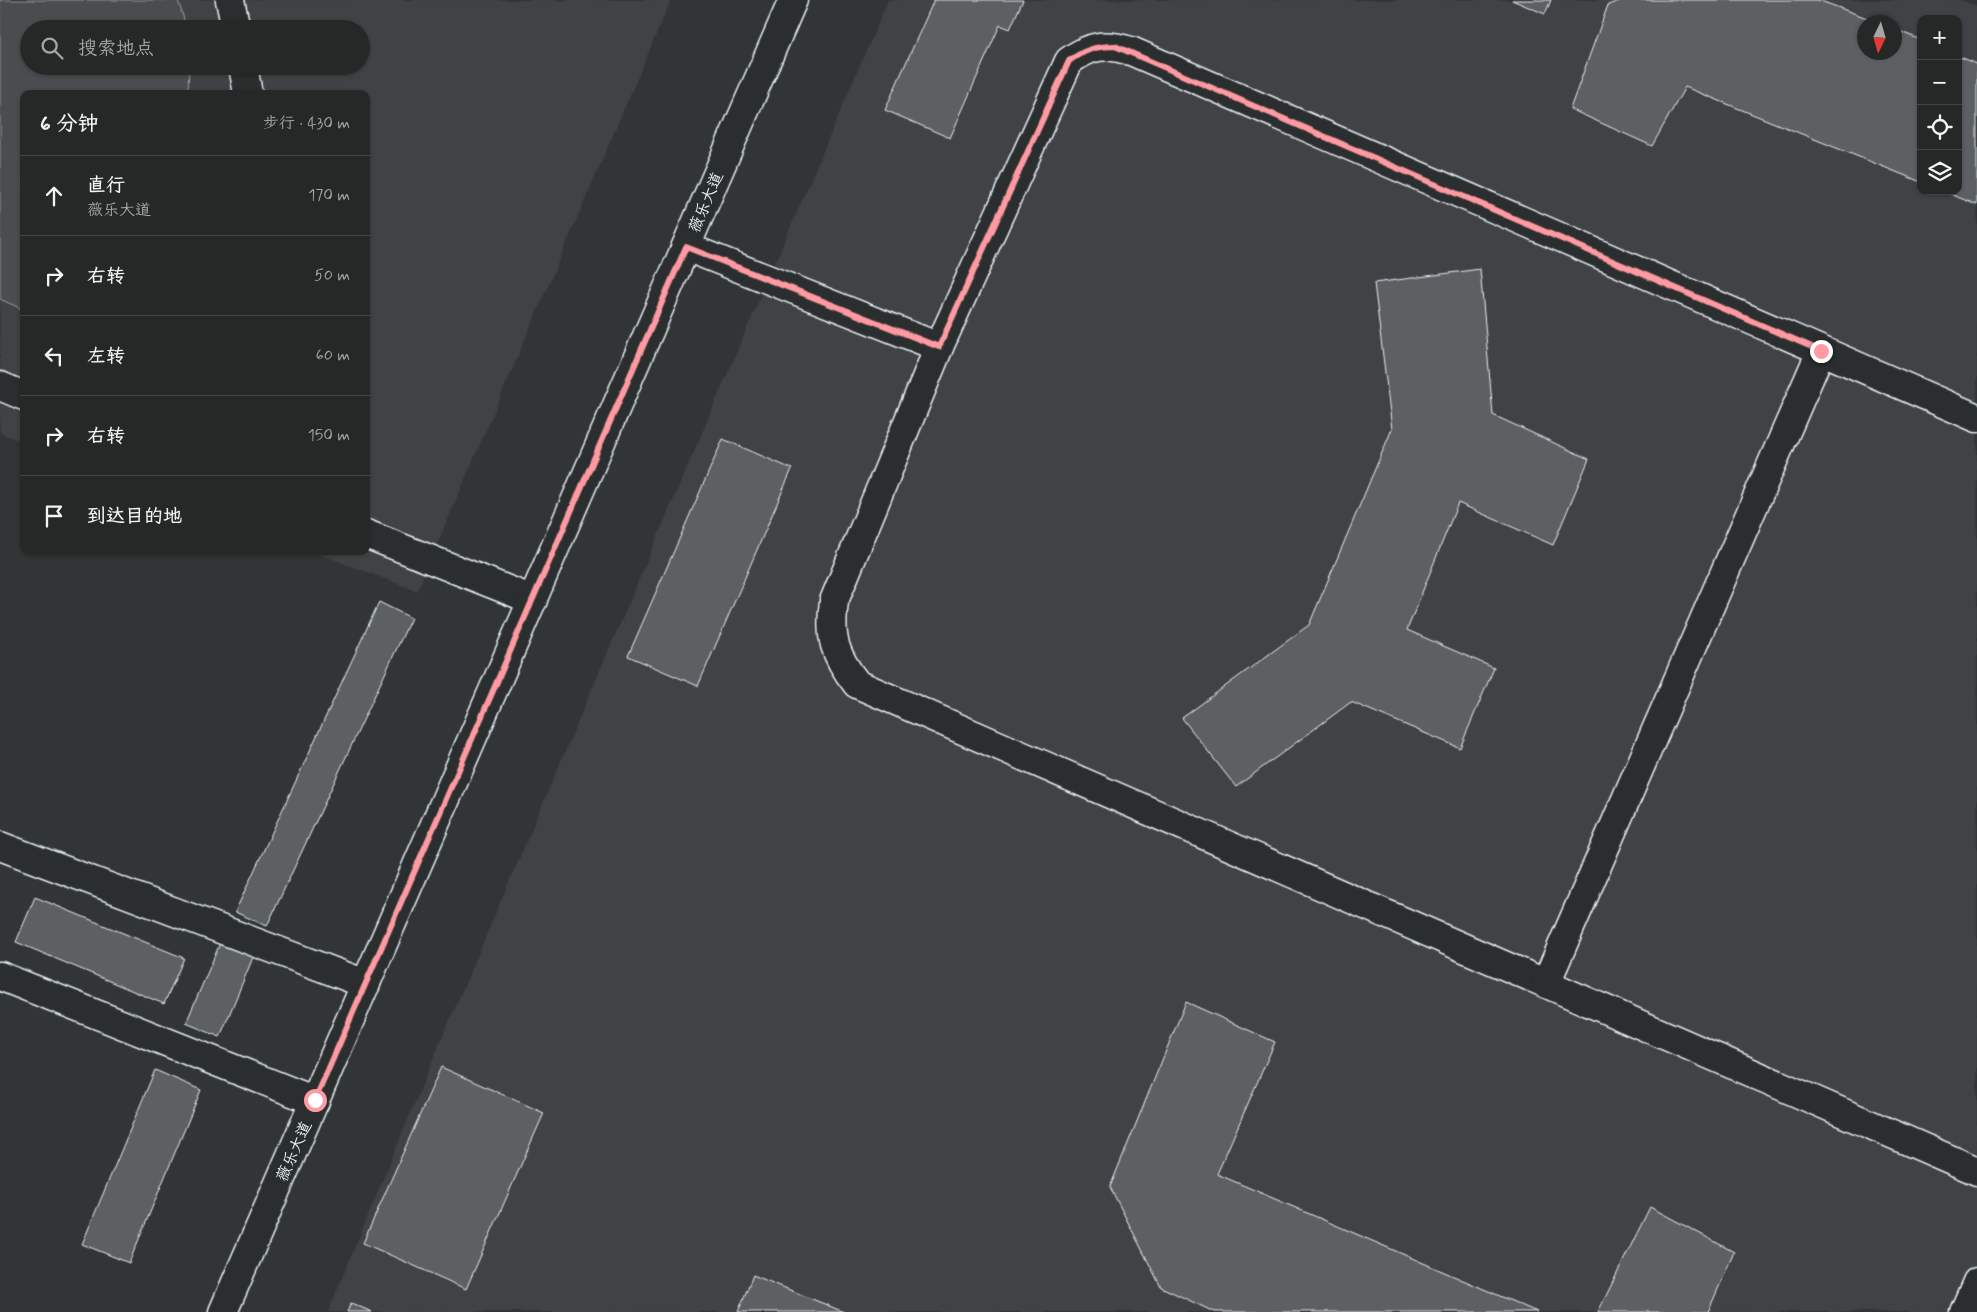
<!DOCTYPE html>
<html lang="zh">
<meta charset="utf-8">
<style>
:root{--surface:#262828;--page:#323434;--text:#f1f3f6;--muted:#a4a6a8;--line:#424445}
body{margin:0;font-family:Mynerve,"LXGW WenKai TC",sans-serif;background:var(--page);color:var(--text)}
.controls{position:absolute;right:15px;top:15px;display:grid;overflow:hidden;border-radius:10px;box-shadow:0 1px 4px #0004}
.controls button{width:45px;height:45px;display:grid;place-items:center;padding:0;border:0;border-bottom:1px solid var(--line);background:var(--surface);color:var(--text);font:25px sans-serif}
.compass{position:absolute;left:1857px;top:15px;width:45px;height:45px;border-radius:50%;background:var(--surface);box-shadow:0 1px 4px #0004;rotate:185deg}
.stop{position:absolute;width:15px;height:15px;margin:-11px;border:4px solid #ff9aa2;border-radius:50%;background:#fff}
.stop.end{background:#ff9aa2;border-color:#fff;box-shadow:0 1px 5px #0008}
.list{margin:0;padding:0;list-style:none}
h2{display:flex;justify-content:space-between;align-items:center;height:65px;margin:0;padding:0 20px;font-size:21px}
h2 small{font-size:16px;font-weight:400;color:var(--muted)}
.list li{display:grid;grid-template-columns:32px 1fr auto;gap:15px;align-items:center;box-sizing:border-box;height:80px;padding:0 20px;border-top:1px solid var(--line)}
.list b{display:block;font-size:19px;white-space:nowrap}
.list p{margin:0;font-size:16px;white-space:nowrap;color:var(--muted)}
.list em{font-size:16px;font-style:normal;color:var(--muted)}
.icon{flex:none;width:28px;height:28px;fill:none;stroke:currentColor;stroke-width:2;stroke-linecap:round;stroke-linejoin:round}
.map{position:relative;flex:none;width:1977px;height:1312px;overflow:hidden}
.search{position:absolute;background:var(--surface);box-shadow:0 1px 4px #0004;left:20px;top:20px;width:350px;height:55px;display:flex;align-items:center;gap:12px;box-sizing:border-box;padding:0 18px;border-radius:28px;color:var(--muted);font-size:19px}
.panel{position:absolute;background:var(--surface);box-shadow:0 1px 4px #0004;left:20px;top:90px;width:350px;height:465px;border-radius:10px}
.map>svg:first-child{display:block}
</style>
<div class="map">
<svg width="1977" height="1312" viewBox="0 0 1977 1312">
<rect width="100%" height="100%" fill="#323536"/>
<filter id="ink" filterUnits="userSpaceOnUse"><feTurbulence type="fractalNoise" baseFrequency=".02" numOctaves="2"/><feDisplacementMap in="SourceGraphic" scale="10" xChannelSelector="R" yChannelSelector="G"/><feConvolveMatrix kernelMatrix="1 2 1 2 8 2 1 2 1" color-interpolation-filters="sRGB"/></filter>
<g filter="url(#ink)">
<g fill="#3f4244" fill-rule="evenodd">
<path d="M0,0H671L417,591L311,551H366V94H24V442L0,433ZM29,29H361V66H29Z"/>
<path d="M888,0H1960L1977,6V1312H328L432,1061ZM1921,19H1958V191H1921ZM1864,22H1894V52H1864Z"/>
</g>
<path fill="#494d4f" stroke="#989fa4" d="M0,0H178L187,29H29V66H189L188,94H24V310L0,299Z"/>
<g fill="#5c6063" stroke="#e8f1f8">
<path d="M934,0H1023L1010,29L1000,25L950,138L885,110Z"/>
<path d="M1512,0H1551L1545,14Z"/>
<path d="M1622,0H1818L1878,22H1864V52H1894V29L1921,40V182L1685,87L1652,146L1570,109L1608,5Z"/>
<path d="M1958,56L1977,64V205L1943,191H1958Z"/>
<path d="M1480,269L1493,415L1589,459L1553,545L1458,503L1407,630L1494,668L1460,748L1351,702L1236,787L1182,718L1309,625L1392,429L1374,283Z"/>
<path d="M723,439L792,469L698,686L628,656Z"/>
<path d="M379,602L411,618L267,926L235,912Z"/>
<path d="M35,897L184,958L164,1004L16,942Z"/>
<path d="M221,941L254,955L220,1037L186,1023Z"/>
<path d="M1186,1002L1275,1042L1217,1174L1537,1312H1214L1161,1287L1110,1187Z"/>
<path d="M441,1067L544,1113L466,1289L363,1243Z"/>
<path d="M155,1070L201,1090L129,1263L82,1244Z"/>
<path d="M1650,1207L1734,1252L1708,1312H1598Z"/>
<path d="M753,1275L844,1312H738Z"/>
<path d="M351,1303L372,1312H347Z"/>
</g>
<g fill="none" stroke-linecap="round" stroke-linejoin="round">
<defs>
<g id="minor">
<path d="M230,0L236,29"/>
<path d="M243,66L248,94"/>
<path d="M686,247L939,347"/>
<path d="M0,386L24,396"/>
<path d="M1977,418L1131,51C1105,43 1091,45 1069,61L939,347L834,601C829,637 834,655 857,684L1977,1171"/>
<path d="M366,534L533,600"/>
<path d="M0,846L366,984"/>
<path d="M0,976L315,1101"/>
<path d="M1546,983L1821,351"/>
<path d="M1964,1312L1977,1282"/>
</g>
<path id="major" d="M223,1312L793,0"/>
</defs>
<use href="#minor" stroke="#e8f1f8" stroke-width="31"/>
<use href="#major" stroke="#e8f1f8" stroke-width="31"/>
<use href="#minor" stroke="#2a2d2e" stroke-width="28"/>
<use href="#major" stroke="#2a2d2e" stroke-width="28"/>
</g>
</g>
<g fill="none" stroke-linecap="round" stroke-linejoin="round" filter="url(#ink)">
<path stroke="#ff9aa2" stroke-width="6" d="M315,1100L686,247L939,347L1069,61C1084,50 1096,46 1115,46L1821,351"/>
</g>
<g text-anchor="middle" stroke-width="5" stroke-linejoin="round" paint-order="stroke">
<g font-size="16" fill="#e8f1f8" stroke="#2a2d2e">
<text transform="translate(705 202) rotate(-67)" y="6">薇乐大道</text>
<text transform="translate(293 1151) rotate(-66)" y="6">薇乐大道</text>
</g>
</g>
</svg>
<div class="controls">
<button>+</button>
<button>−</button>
<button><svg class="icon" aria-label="locate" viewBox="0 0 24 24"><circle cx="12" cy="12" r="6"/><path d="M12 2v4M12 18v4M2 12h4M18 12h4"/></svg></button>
<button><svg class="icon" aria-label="layers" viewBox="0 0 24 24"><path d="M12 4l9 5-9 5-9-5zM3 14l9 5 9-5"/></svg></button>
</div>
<svg class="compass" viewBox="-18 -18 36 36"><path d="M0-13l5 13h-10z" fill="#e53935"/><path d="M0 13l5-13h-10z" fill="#a4a6a8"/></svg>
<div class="stop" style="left:315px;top:1100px"></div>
<div class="stop end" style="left:1821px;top:351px"></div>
<div class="search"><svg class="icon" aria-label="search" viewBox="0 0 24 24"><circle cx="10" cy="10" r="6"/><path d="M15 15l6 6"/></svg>搜索地点</div>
<section class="panel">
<h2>6 分钟<small>步行 · 430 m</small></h2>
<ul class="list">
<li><svg class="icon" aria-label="ahead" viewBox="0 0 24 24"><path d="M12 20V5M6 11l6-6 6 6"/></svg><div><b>直行</b><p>薇乐大道</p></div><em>170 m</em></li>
<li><svg class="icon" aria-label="right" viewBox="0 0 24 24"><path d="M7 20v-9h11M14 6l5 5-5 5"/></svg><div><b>右转</b></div><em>50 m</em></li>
<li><svg class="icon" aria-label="left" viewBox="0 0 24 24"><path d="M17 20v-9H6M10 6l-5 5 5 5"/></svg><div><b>左转</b></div><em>60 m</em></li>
<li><svg class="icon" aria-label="right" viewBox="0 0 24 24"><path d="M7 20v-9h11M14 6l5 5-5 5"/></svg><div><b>右转</b></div><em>150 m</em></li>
<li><svg class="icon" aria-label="arrive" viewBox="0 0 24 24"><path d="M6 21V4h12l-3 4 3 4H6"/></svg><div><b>到达目的地</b></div></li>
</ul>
</section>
</div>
